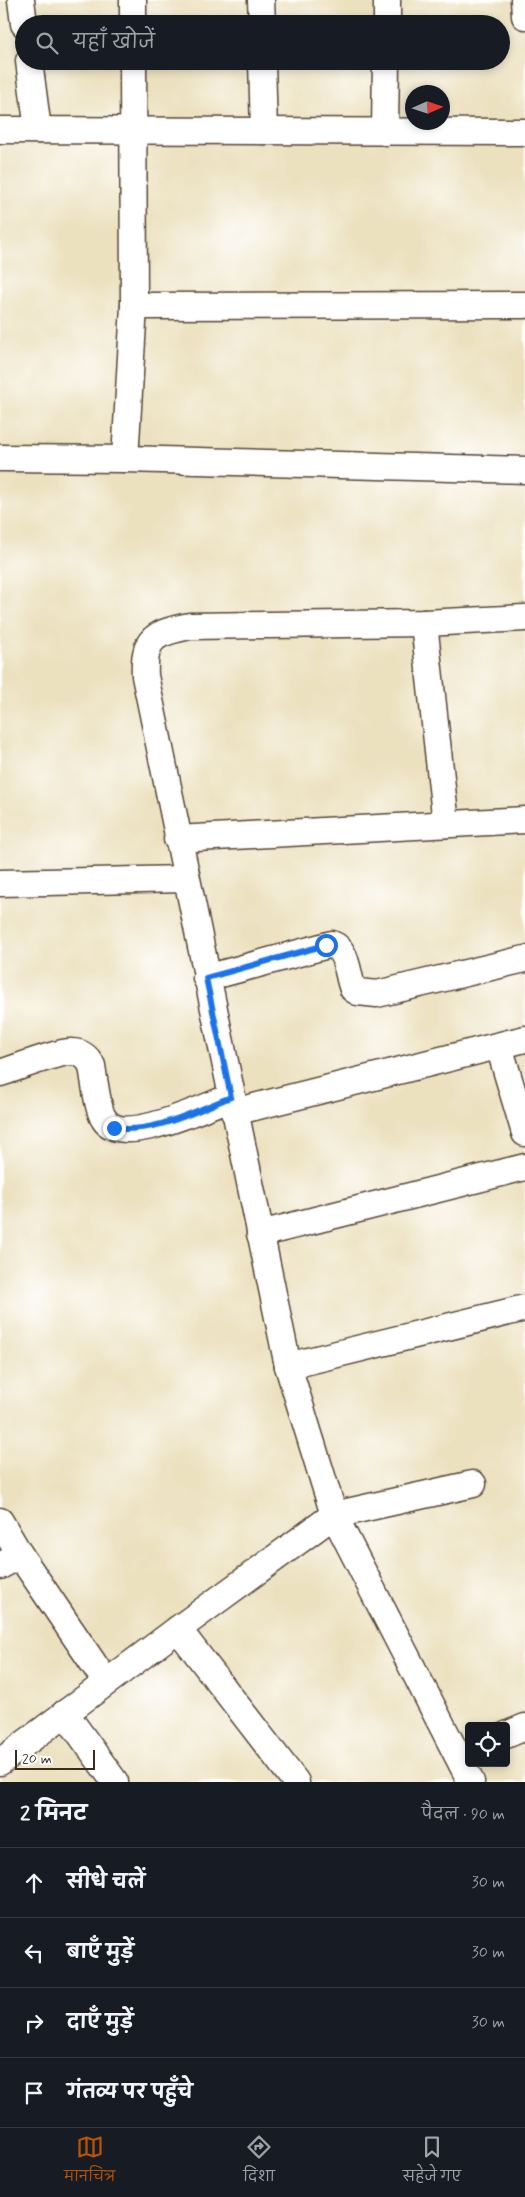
<!DOCTYPE html>
<html lang="hi">
<meta charset="utf-8">
<style>
:root{--surface:#171b24;--page:#20242c;--text:#f1f3f6;--muted:#9ea1a6;--line:#363941;--accent:#b45309}
body{margin:0;font-family:Mynerve,"Playpen Sans Deva",sans-serif;background:var(--page);color:var(--text)}
.controls{position:absolute;right:15px;bottom:15px;display:grid;overflow:hidden;border-radius:5px;box-shadow:0 2px 8px #0003}
.controls button{width:45px;height:45px;display:grid;place-items:center;padding:0;border:0;border-bottom:1px solid var(--line);background:var(--surface);color:var(--text);font:25px sans-serif}
.compass{position:absolute;left:405px;top:85px;width:45px;height:45px;border-radius:50%;background:var(--surface);box-shadow:0 2px 8px #0003;rotate:87deg}
.scale{position:absolute;left:15px;bottom:12px;width:80px;box-sizing:border-box;padding-left:5px;border:2px solid #3b2a1e;border-top:0;font-size:14px;line-height:18px;white-space:nowrap;color:#3b2a1e;-webkit-text-stroke:4px #fff;paint-order:stroke}
.stop{position:absolute;width:15px;height:15px;margin:-11px;border:4px solid #1a73e8;border-radius:50%;background:#fff}
.stop.end{background:#1a73e8;border-color:#fff;box-shadow:0 1px 5px #0008}
.list{margin:0;padding:0;list-style:none}
h2{display:flex;justify-content:space-between;align-items:center;height:65px;margin:0;padding:0 20px;font-size:21px}
h2 small{font-size:16px;font-weight:400;color:var(--muted)}
.list li{display:grid;grid-template-columns:32px 1fr auto;gap:15px;align-items:center;box-sizing:border-box;height:70px;padding:0 20px;border-top:1px solid var(--line)}
.list b{display:block;font-size:19px;white-space:nowrap}
.list em{font-size:16px;font-style:normal;color:var(--muted)}
.icon{flex:none;width:28px;height:28px;fill:none;stroke:currentColor;stroke-width:2;stroke-linecap:round;stroke-linejoin:round}
.map{position:relative;flex:none;width:525px;height:1782px;overflow:hidden}
.search{position:absolute;background:var(--surface);box-shadow:0 2px 8px #0003;left:15px;right:15px;top:15px;height:55px;display:flex;align-items:center;gap:12px;box-sizing:border-box;padding:0 18px;border-radius:28px;color:var(--muted);font-size:19px}
.sheet{height:345px;background:var(--surface)}
nav{display:flex;justify-content:space-around;align-items:center;box-sizing:border-box;height:70px;border-top:1px solid var(--line);background:var(--surface);font-size:14px;color:var(--muted)}
nav a{display:grid;justify-items:center;gap:2px}
nav .on{color:var(--accent)}
.map>svg:first-child{display:block}
</style>
<div class="map">
<svg width="525" height="1782" viewBox="0 0 525 1782">
<rect width="100%" height="100%" fill="#fff"/>
<filter id="ink" filterUnits="userSpaceOnUse"><feTurbulence type="fractalNoise" baseFrequency=".02" numOctaves="2"/><feDisplacementMap in="SourceGraphic" scale="10" xChannelSelector="R" yChannelSelector="G"/><feConvolveMatrix kernelMatrix="1 2 1 2 8 2 1 2 1" color-interpolation-filters="sRGB"/></filter>
<filter id="wash" filterUnits="userSpaceOnUse"><feTurbulence type="fractalNoise" baseFrequency=".0096" numOctaves="4" result="noise"/><feDisplacementMap in="SourceGraphic" scale="20" xChannelSelector="R" yChannelSelector="G"/><feGaussianBlur stdDeviation="1.12" result="paint"/><feColorMatrix in="noise" values="0 0 0 0 0 0 0 0 0 0 0 0 0 0 0 0 0 1.4 0 .05"/><feComposite in="paint" operator="in"/></filter>
<g filter="url(#wash)">
<rect width="100%" height="100%" fill="#ece1bf"/>
</g>
<g filter="url(#ink)">
<g fill="none" stroke-linecap="round" stroke-linejoin="round">
<defs>
<g id="street">
<path d="M21,0L24,24"/>
<path d="M261,0L262,24"/>
<path d="M524,0L525,16"/>
<path d="M133,24V0"/>
<path d="M387,24V0"/>
<path d="M29,61L38,130"/>
<path d="M133,61L134,306L525,305"/>
<path d="M262,61L264,131"/>
<path d="M0,130L525,132"/>
<path d="M385,132L386,61"/>
<path d="M0,458L125,459L525,470"/>
<path d="M125,459L134,306"/>
<path d="M424,623L446,824"/>
<path d="M177,839L525,820"/>
<path d="M0,883L185,879"/>
<path d="M206,978L332,944C348,950 347,975 353,989L358,992L377,994L525,959"/>
<path d="M499,1046L525,1133"/>
<path d="M0,1073C17,1068 56,1052 71,1052C81,1052 88,1057 92,1066C94,1078 98,1111 104,1119C122,1148 206,1106 231,1097"/>
<path d="M234,1112L525,1039"/>
<path d="M260,1234L525,1167"/>
<path d="M288,1366L525,1308"/>
<path d="M0,1521L20,1555L106,1682"/>
<path d="M0,1566L20,1555"/>
<path d="M178,1629L296,1782"/>
<path d="M65,1713L115,1782"/>
<path d="M506,1735L525,1727"/>
<path d="M0,1762L178,1629L334,1515L473,1484"/>
<path d="M471,1782L334,1515L288,1366L145,676C143,637 155,633 190,626L424,623L525,618"/>
</g>
</defs>
<use href="#street" stroke="#564536" stroke-width="29"/>
<use href="#street" stroke="#fff" stroke-width="26"/>
</g>
</g>
<g fill="none" stroke-linecap="round" stroke-linejoin="round" filter="url(#ink)">
<path stroke="#1a73e8" stroke-width="6" d="M114,1128C154,1134 195,1111 231,1097L206,978L326,945"/>
</g>
</svg>
<div class="controls">
<button><svg class="icon" aria-label="locate" viewBox="0 0 24 24"><circle cx="12" cy="12" r="6"/><path d="M12 2v4M12 18v4M2 12h4M18 12h4"/></svg></button>
</div>
<svg class="compass" viewBox="-18 -18 36 36"><path d="M0-13l5 13h-10z" fill="#e53935"/><path d="M0 13l5-13h-10z" fill="#9ea1a6"/></svg>
<div class="scale">20 m</div>
<div class="stop" style="left:326px;top:945px"></div>
<div class="stop end" style="left:114px;top:1128px"></div>
<div class="search"><svg class="icon" aria-label="search" viewBox="0 0 24 24"><circle cx="10" cy="10" r="6"/><path d="M15 15l6 6"/></svg>यहाँ खोजें</div>
</div>
<section class="sheet">
<h2>2 मिनट<small>पैदल · 90 m</small></h2>
<ul class="list">
<li><svg class="icon" aria-label="ahead" viewBox="0 0 24 24"><path d="M12 20V5M6 11l6-6 6 6"/></svg><div><b>सीधे चलें</b></div><em>30 m</em></li>
<li><svg class="icon" aria-label="left" viewBox="0 0 24 24"><path d="M17 20v-9H6M10 6l-5 5 5 5"/></svg><div><b>बाएँ मुड़ें</b></div><em>30 m</em></li>
<li><svg class="icon" aria-label="right" viewBox="0 0 24 24"><path d="M7 20v-9h11M14 6l5 5-5 5"/></svg><div><b>दाएँ मुड़ें</b></div><em>30 m</em></li>
<li><svg class="icon" aria-label="arrive" viewBox="0 0 24 24"><path d="M6 21V4h12l-3 4 3 4H6"/></svg><div><b>गंतव्य पर पहुँचे</b></div></li>
</ul>
</section>
<nav>
<a class="on"><svg class="icon" aria-label="map" viewBox="0 0 24 24"><path d="M3 6l6-2 6 2 6-2v14l-6 2-6-2-6 2zM9 4v14M15 6v14"/></svg>मानचित्र</a>
<a><svg class="icon" aria-label="directions" viewBox="0 0 24 24"><path d="M12 3l9 9-9 9-9-9zM9 14v-3h6M13 9l2 2-2 2"/></svg>दिशा</a>
<a><svg class="icon" aria-label="saved" viewBox="0 0 24 24"><path d="M7 4h10v16l-5-4-5 4z"/></svg>सहेजे गए</a>
</nav>
